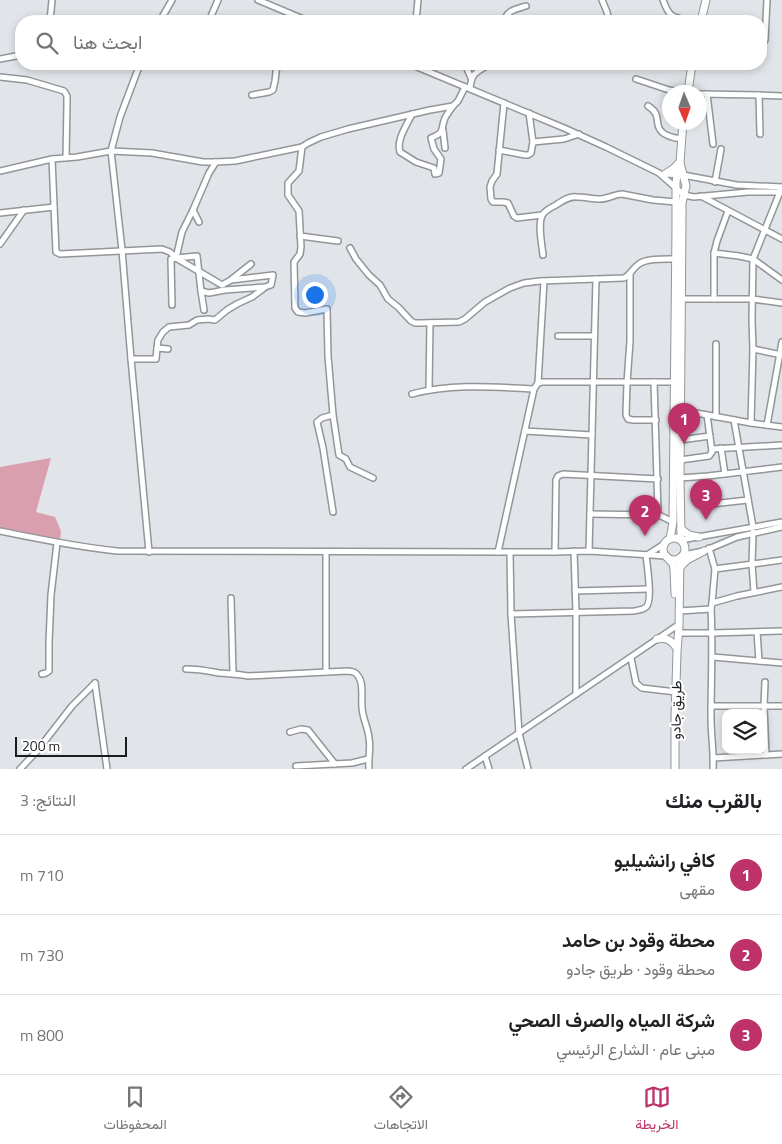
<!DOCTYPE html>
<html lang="ar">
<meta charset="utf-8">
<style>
:root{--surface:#fff;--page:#f6f6f6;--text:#202124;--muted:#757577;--line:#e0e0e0;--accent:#bd3269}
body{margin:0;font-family:"Titillium Web",Vazirmatn,sans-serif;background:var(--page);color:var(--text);direction:rtl}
.controls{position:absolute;right:15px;bottom:15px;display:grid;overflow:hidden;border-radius:10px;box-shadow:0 2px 8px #0003}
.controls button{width:45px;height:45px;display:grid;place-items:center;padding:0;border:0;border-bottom:1px solid var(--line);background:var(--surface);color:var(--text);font:25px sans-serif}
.compass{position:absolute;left:662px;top:85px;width:45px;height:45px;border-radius:50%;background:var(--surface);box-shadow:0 2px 8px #0003;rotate:178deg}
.scale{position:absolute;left:15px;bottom:12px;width:112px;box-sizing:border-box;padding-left:5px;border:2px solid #1a1c1d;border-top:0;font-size:14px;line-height:18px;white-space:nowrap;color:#1a1c1d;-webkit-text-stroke:4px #fff;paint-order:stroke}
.you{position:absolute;left:314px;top:294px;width:18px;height:18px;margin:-12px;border:4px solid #fff;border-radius:50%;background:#1a73e8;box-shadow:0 0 0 8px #1a73e833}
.badge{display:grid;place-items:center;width:32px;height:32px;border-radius:50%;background:var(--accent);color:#fff;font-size:16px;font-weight:700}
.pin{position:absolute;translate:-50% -41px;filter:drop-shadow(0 1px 2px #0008)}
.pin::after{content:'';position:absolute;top:26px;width:18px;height:15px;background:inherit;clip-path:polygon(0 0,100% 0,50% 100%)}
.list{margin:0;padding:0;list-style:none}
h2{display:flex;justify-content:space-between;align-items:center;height:65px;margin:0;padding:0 20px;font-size:21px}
h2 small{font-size:16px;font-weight:400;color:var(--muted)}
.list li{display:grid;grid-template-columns:32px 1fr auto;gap:15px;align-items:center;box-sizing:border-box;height:80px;padding:0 20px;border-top:1px solid var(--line)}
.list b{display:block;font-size:19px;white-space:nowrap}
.list p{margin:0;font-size:16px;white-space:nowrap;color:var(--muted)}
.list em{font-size:16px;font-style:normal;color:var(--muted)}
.icon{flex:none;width:28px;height:28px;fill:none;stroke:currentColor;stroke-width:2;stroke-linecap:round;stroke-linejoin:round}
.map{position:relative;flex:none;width:782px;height:769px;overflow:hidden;direction:ltr}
.search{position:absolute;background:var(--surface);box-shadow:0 2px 8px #0003;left:15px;right:15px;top:15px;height:55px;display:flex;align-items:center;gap:12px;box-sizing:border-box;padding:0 18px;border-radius:20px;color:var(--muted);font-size:19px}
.sheet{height:305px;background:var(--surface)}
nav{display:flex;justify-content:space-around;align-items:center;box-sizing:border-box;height:70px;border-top:1px solid var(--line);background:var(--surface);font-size:14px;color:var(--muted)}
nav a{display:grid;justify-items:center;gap:2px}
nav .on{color:var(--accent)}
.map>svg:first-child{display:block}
</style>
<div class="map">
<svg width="782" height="769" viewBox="0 0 782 769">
<rect width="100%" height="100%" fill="#e1e5e9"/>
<path fill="#da9faf" d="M51,458L36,512L55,517L61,531L60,540L0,528V467Z"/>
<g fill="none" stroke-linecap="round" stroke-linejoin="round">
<defs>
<g id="minor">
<path d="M258,0L308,21"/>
<path d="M602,0L607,12L609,21"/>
<path d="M663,0C670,20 674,17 693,21"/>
<path d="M50,21L52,0"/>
<path d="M160,21L172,0"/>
<path d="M209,21L218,0"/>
<path d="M416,21L418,0"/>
<path d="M505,21C506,10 517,9 526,6"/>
<path d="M761,43L764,42L765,40L767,0"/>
<path d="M0,59L21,55"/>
<path d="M140,64L120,117L111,151L122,250L131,359L149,552"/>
<path d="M410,64L564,128L606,147L659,173L684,195L694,197L748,192H782"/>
<path d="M465,64L471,78"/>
<path d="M0,77L27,80L64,91L67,96V103L66,158"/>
<path d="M636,79L669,90L679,92"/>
<path d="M470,88C472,71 477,73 489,64"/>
<path d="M700,94L759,95L760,134"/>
<path d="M707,94L713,144"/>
<path d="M252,95L269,92L273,90L275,81L277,64"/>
<path d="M759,95L782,96"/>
<path d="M504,103L497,174L492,181L490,187L491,199L493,202H503L508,203L514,216L517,218L542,215"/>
<path d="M648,106C663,115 653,124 662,132C667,137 675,138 681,139"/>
<path d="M412,114C407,125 396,140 400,152L416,162L434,168L435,174L439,173L441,159L434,149L431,138C446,132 440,130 445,118C447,114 450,110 453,106"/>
<path d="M443,130L445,148"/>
<path d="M533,142L564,139L579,134"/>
<path d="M302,147L299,171L288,183V195L299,211L301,247L300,254L294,262L295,308L298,312L305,313L327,309L328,356L333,415L339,455L346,459L350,467L373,478"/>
<path d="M499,150L525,155H528L531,153L533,142L529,113"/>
<path d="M52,159L56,252L60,254L162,249L170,252L176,258"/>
<path d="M0,171L52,159L77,157L111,151L152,153L203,162H216L235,161L302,147L308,143L321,137L348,129L430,110L453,106L458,101L465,87"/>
<path d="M665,174L683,175L737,185L782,187"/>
<path d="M715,182L721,149"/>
<path d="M701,196L782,239"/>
<path d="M193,210L182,232L176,258L222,285L231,280L273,275L271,285L265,287L225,290L209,293L201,291L204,310"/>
<path d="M0,213L54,207"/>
<path d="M199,222L193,210L209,173L216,162"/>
<path d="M300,236L338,241"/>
<path d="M0,244L24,210"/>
<path d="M350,248L356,259L369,275L380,285L388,299L398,307L411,321L415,323H420L459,322L465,319L485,302L510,288L524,283L540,281L624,278C630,275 633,268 639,264C646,258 666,259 676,259"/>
<path d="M714,253L739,256L753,259L782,280"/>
<path d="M543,255C542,245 537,222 543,214C546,210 552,207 556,205C562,201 569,196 577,197C585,197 592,199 600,199C608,199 615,194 622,194L653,200L676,202"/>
<path d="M630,274V341L627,383L626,415L628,419L633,420H656"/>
<path d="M232,279L251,264"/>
<path d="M680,299H752L782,303"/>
<path d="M714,299V253L717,241L728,211"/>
<path d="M172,305L171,259L176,258L197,256L201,291"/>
<path d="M558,336H594"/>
<path d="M157,348L158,340L163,332L169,327L189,325L197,320L208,319L215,320L227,310L237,304L252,297L264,288"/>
<path d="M753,349L782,355"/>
<path d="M131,359H156L157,348L168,349"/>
<path d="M654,382L658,512L657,514"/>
<path d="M538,383L542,382H677"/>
<path d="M429,389L430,323"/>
<path d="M412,394C452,383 494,387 534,389"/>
<path d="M680,410L751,423L782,427"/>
<path d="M333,415L322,418L317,422L323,448L333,512"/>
<path d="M716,417V344"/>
<path d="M734,420L753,527"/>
<path d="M751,423L753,349L752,320L753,259L782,187"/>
<path d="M767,425L782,342"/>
<path d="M525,431L592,435"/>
<path d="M680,440L710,436"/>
<path d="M721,448L725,474"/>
<path d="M712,449L782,445"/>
<path d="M680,460L709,456L712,452L707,415"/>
<path d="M680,478L708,476L782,467"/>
<path d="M711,504L748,500"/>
<path d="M590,514L654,515L657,514L673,522"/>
<path d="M0,531C39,539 77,547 117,551L555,552L589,551L666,556"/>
<path d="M753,532L752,564L754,592"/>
<path d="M681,540L782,522"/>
<path d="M709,548L715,569"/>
<path d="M574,551L576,612V694"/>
<path d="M589,551L596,279"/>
<path d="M498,552L534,389L538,383L544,281"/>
<path d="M510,552L511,614L519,733L528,769"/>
<path d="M555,552L556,480L558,476L563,474L658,479"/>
<path d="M647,555L664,544"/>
<path d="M683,555L704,551L737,537L782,527"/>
<path d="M575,591L649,589"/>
<path d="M231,598L233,673"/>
<path d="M712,603L715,569L782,560"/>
<path d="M679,611L711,609"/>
<path d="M511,614L634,611C638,610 643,610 646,607C653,602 647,565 646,555"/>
<path d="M757,632L759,661"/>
<path d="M678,633H712L782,631"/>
<path d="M713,657L782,663"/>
<path d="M631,658L636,683L642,688L676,692"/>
<path d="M186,669C199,669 208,671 219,673C229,674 239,674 248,676L347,671C351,671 356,672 358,676C364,683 361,697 362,707C362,717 368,727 369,738C371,748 368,758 369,769"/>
<path d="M326,672V552"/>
<path d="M42,674L46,673L49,671V643L51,595L57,543"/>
<path d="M765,682L764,706L766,755"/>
<path d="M95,683L107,769"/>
<path d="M711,706H782"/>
<path d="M290,732L301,729L308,730L335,764"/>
<path d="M485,756L489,769"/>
<path d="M713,758L782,754"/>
<path d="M296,766L352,763L368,759"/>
<path d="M20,769L37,751L72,706L95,683"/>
<path d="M466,769C536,722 605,674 675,627L679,626"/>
<path d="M713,769C714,752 711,735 711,718C711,682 713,646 711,609L712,603L737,596L782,587"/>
</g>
<g id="highway">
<path d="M701,21L706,0"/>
<path d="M688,92L692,64"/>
<path d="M665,174L673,169L677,165"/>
<path d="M681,529L689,535L699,537"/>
<circle cx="674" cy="549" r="11"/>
<path d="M670,539L673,522L676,227V183L678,164"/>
<path d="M680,539L681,534L680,478L682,215V203L686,186L680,163L683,122"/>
<path d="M667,557L673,564L674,569L675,594"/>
<path d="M679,568L687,560L704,551"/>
<path d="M657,639C666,637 671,640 676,647"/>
<path d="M675,769V717L677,652L679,626L680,558"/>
</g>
</defs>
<use href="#minor" stroke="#929699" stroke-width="8"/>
<use href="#highway" stroke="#929699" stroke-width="9"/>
<use href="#minor" stroke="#fff" stroke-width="5"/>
<use href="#highway" stroke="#fff" stroke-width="7"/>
</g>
<g text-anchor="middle" stroke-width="4" stroke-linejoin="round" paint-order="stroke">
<g font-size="14" fill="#1a1c1d" stroke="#fff">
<text transform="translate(676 710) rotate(-89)" y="5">طريق جادو</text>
</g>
</g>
</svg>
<div class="controls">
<button><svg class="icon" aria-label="layers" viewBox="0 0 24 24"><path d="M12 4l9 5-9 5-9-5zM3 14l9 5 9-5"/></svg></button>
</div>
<svg class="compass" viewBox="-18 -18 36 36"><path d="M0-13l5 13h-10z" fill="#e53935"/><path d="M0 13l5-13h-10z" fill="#757577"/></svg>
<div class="scale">200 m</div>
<div class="you"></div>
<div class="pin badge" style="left:684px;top:444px">1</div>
<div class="pin badge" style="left:645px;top:536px">2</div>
<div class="pin badge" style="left:706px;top:520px">3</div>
<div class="search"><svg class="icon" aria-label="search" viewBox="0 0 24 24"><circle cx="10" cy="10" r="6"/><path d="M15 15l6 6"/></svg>ابحث هنا</div>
</div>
<section class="sheet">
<h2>بالقرب منك<small>النتائج: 3</small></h2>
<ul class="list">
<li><span class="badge">1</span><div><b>كافي رانشيليو</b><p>مقهى</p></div><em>710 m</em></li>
<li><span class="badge">2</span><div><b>محطة وقود بن حامد</b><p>محطة وقود · طريق جادو</p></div><em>730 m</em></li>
<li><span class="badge">3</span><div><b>شركة المياه والصرف الصحي</b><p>مبنى عام · الشارع الرئيسي</p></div><em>800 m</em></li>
</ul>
</section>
<nav>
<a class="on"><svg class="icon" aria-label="map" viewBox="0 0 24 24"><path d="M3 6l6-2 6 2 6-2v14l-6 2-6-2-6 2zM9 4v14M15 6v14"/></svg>الخريطة</a>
<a><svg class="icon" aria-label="directions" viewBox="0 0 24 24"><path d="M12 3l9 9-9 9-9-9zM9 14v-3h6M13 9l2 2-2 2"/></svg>الاتجاهات</a>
<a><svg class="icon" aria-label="saved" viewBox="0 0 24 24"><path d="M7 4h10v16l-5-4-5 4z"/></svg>المحفوظات</a>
</nav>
